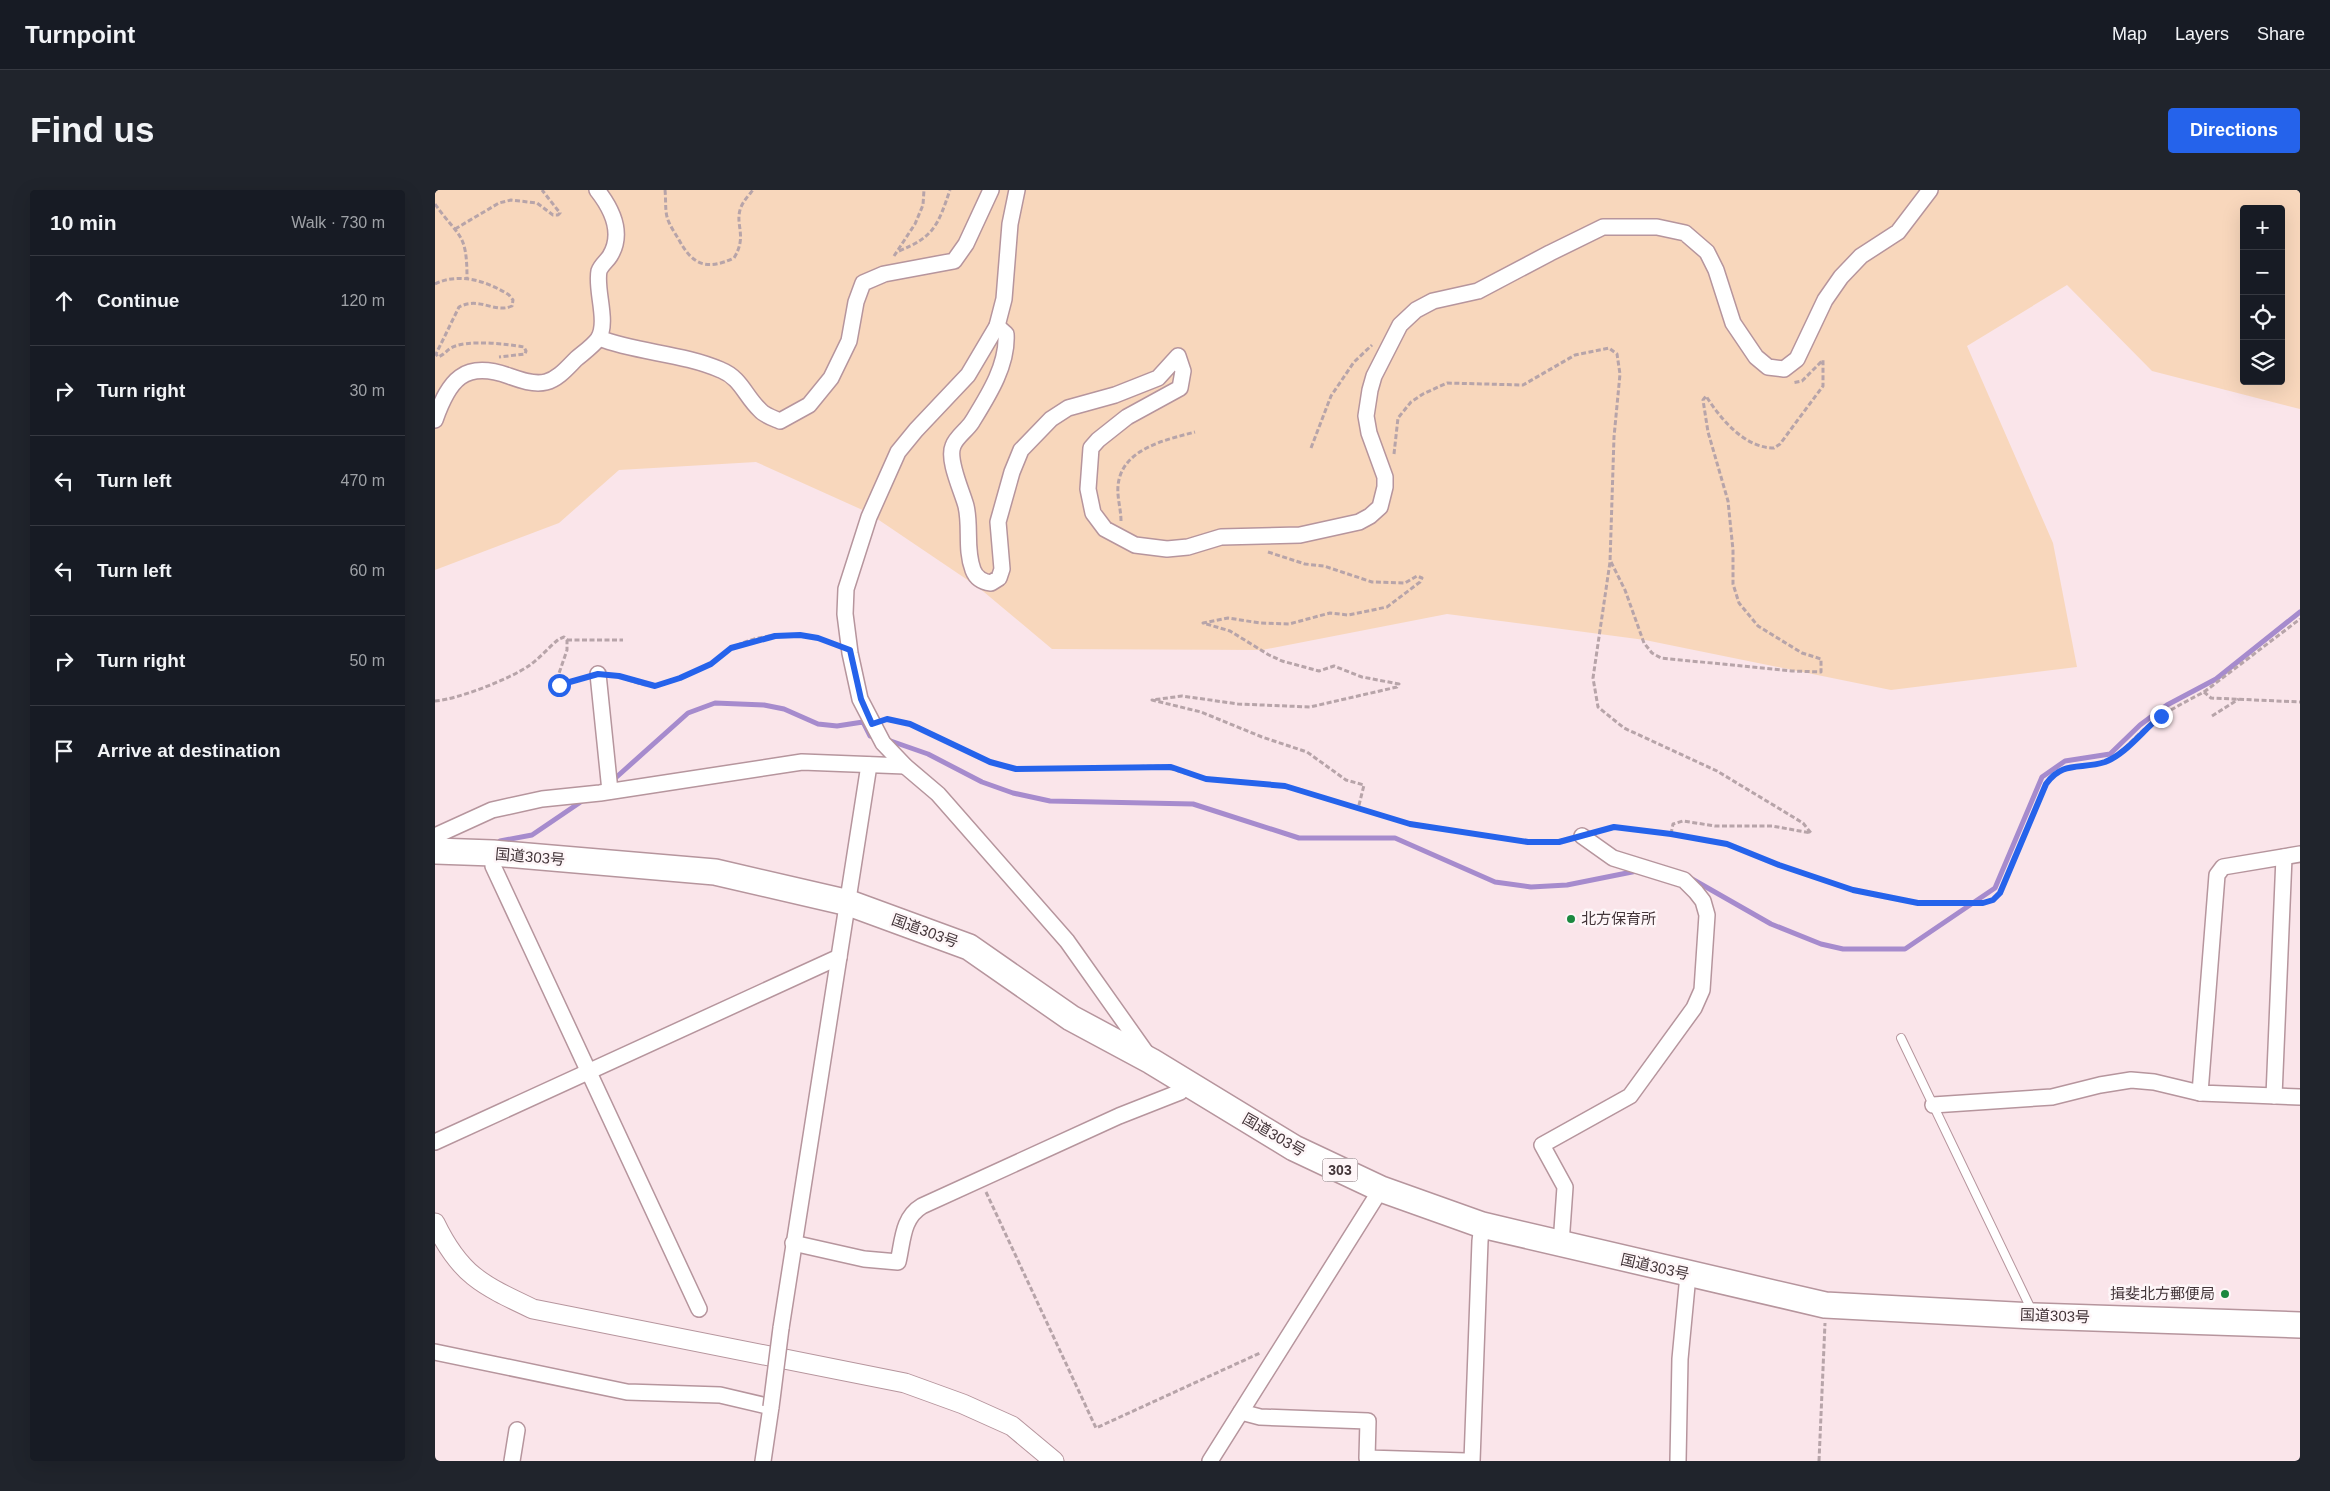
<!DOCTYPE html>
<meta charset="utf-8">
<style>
:root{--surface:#171b24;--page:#20242c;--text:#f1f3f6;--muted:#9ea1a6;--line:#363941;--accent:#2563eb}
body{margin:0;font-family:Helvetica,"Noto Sans JP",sans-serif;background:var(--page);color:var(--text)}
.controls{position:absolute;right:15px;top:15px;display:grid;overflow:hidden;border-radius:5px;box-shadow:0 5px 20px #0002}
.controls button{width:45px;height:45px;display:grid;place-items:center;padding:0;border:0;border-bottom:1px solid var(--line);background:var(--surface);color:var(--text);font:25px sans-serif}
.stop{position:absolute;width:15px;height:15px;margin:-11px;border:4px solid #2563eb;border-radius:50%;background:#fff}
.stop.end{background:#2563eb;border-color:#fff;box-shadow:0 1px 5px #0008}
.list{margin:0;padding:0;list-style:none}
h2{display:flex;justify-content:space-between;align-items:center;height:65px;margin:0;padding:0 20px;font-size:21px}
h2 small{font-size:16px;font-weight:400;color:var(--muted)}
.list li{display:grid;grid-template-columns:32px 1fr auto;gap:15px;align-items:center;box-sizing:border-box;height:90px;padding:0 20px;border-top:1px solid var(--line)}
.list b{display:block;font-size:19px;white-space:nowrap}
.list em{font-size:16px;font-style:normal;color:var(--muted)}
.icon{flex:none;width:28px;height:28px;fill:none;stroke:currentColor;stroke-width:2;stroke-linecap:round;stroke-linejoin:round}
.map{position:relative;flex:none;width:1865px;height:1271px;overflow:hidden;border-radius:5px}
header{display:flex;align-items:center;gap:30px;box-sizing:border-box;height:70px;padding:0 25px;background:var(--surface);border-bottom:1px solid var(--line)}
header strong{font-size:24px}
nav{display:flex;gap:28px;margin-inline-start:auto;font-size:18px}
.intro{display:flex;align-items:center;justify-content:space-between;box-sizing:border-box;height:120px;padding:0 30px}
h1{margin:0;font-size:35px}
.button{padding:12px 22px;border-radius:5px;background:var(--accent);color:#fff;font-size:18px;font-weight:700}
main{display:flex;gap:30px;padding:0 30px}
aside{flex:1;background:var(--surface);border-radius:5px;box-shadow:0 5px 20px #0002}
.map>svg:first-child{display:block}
</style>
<header>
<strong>Turnpoint</strong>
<nav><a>Map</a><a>Layers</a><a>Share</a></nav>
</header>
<div class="intro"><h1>Find us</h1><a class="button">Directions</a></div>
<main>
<aside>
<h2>10 min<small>Walk · 730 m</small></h2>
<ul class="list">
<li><svg class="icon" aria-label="ahead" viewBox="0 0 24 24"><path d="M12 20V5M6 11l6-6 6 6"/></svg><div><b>Continue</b></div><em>120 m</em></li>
<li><svg class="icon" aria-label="right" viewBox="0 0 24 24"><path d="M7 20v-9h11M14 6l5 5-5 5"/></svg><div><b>Turn right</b></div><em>30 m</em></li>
<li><svg class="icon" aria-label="left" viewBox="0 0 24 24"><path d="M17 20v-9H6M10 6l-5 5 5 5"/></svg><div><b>Turn left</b></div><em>470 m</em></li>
<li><svg class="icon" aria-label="left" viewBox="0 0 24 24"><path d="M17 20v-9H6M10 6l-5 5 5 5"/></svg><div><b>Turn left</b></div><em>60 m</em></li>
<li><svg class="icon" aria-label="right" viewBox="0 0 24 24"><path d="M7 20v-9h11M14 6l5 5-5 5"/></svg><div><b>Turn right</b></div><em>50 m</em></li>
<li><svg class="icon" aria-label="arrive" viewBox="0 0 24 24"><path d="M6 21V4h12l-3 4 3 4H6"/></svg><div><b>Arrive at destination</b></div></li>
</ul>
</aside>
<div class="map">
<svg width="1865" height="1271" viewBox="0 0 1865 1271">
<rect width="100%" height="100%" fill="#fae5ea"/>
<path fill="#f8d7bc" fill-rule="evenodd" d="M0,0H1865V219L1717,181L1632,95L1532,156L1618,353L1642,477L1456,500L1210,450L1012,424L827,460L617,459L543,397L432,322L321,272L184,280L124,333L0,380ZM1809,19H1846V191H1809Z"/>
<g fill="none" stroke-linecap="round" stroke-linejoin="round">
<g stroke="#a68bcd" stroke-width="5">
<path d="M450,549L493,564L547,592L578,603L615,611L758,614L864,648H960L1060,692L1096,697L1132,695L1202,681"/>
<path d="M176,592L253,523L280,513L329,515L349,519L383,534L402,536L428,532L435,546L441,547"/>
<path d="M65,651L97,645L150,609"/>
<path d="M1257,689L1336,734L1386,754L1408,759H1470L1560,698L1607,587L1630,571L1675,564L1705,535L1732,515L1781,489L1865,422"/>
</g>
<defs>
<path id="service" d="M1466,848L1597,1121"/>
<g id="minor">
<path d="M582,0L575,34L569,109L562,136L533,185L481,240L463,262L434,327L411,399L410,424L415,463L425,509L448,553L470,576L503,604L632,751L712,864"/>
<path d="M562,136L571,144C573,175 553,206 537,232C532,240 521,247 518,256C512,270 527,301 531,316C536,337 530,359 538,380C541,388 548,392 556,393L564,388L567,379L563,332L577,282L586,260L616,229L633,218L680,205L723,188L743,166L748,181L745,198L692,227L663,250L656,258L653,299L658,323L670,339L700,355L732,359L753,357L786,347L865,345L924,332L935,326L945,317L950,297V287L934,243L931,226L935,200L939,186L965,135L981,120L998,111L1043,101L1115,63L1168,37H1222L1250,43L1272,62L1281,80L1298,133L1321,167L1333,177L1349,179L1362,169L1390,110L1406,87L1426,66L1463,42L1495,0"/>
<path d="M164,148C203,163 247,163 286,180C306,188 310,206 325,220C329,225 338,228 345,231L374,215L396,188L414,151L421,112L428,93L449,84L519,71L531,54L556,0"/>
<path d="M0,230C14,190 29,170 74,186C85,190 99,195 111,192C123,189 132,178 141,169C148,163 158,156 163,149C174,132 160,100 164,81C166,75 172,71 175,66C189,43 177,19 162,0"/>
<path d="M163,484L175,601"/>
<path d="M0,646L57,620L107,609L165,603L367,572L470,576"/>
<path d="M58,663V676L264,1119"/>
<path d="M1865,664L1788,677L1782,685L1765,903L1865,907"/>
<path d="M1839,906L1849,667"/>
<path d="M1498,915L1617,907L1665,895L1696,890L1719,892L1765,903"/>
<path d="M0,952L404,767"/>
<path d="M358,1053L429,1069L463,1072C468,1051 467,1028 487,1016L684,926L745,902L753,893"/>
<path d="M1126,1054L1130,997L1107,955L1195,906L1259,818L1267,800L1272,725L1268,711L1261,702L1249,690L1178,668L1147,646"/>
<path d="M346,1138L434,575"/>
<path d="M0,1162L192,1202L285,1205L336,1217L328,1271"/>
<path d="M806,1222L825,1227L933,1231L932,1268L1031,1271"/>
<path d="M77,1271L82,1240"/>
<path d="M775,1271L946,999"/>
<path d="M1037,1271L1045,1051L1047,1035"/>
<path d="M1243,1271L1245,1169L1253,1085"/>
</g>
<path id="tertiary" d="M0,1033C25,1085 47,1095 98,1119L470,1193L528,1214L577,1236L619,1271"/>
<path id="trunk" d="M0,661L58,663L280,682L414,713L534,757L636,828L716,871L859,958L946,999L1047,1035L1390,1115L1599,1126L1865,1135"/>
</defs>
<use href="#service" stroke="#b6959d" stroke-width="10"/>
<use href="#minor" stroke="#b6959d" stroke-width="18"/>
<use href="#tertiary" stroke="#b6959d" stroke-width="21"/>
<use href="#trunk" stroke="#b6959d" stroke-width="28"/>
<g stroke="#b7a4a9" stroke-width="3" stroke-dasharray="5 2.5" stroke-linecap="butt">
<path d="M230,0C231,9 230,19 232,27C234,34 239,42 243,48C257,75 271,81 299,68C313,45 299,35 306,17C309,10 314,5 318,0"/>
<path d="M0,14C24,48 32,42 32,88"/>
<path d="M20,39L64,13L76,10L102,13L118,25H123L125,23L107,0"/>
<path d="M464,61C499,47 503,35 515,0"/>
<path d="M459,66L480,34L488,15L489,0"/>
<path d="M0,94C24,82 52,91 74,105L78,110L77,116C59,124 45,106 24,117L1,164L3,167C9,165 11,161 16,158C31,149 72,154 89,157L91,161L90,164L64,167"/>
<path d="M876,258L896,206L919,172L937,155"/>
<path d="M959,264L963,228L976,212L988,204L1012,193L1088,195L1140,165L1174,158L1182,164L1185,184L1179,247L1175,372L1158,488L1163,517L1189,538L1282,581L1368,633L1376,643L1337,636H1280L1248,631L1238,634L1236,644"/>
<path d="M686,331C686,319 682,308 683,296C686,259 730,250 760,242"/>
<path d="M833,362L870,374L889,376L937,392L970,393L982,386L987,388L985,392L952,417L913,425L895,423L854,434L825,433L793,428L768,433L795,441L834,465L847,471L884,481L899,476L927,487L964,494L962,497L875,517L803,514L747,506L717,510L766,522L827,547L872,562L911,590L929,595L923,619"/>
<path d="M1176,372L1190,400L1209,453L1217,463L1226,468L1357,481L1386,482V469L1367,463L1323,436L1304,413L1298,394V360L1293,311L1273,242L1268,210L1271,206C1285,228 1309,258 1339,258L1345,254L1388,196V170L1367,191L1357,193"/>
<path d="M132,450H188"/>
<path d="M178,486C192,487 205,497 219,495C237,494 262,482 277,473C283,469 289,462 295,459C327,441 368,441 400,455"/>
<path d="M1769,502L1865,429"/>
<path d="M0,511C24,509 75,489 95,475C105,468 114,457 124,449L129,447L132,450V460L120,495L150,488"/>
<path d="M1777,526L1804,509"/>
<path d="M452,529L475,533L555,571L581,579L726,576L771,589L850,596L975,634L1093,652L1133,650"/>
<path d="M1165,641L1179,637L1201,639L1292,654L1344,675L1418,700L1483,713H1548L1558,710L1565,703L1611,594C1629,568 1649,581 1673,570C1689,562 1699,547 1713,536C1730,522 1750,512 1769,502L1776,508L1865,512"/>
<path d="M551,1002L661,1238L825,1163"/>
<path d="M1384,1271L1390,1133"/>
</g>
<use href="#service" stroke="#fff" stroke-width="8"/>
<use href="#minor" stroke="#fff" stroke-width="15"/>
<use href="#tertiary" stroke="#fff" stroke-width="19"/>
<use href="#trunk" stroke="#fff" stroke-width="25"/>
<defs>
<path id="minor-bridge" d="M336,1217L346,1138"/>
</defs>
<use href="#minor-bridge" stroke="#b6959d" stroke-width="18" stroke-linecap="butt"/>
<use href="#minor-bridge" stroke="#fff" stroke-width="15"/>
</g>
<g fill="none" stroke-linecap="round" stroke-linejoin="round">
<path stroke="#2563eb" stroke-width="6" d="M124,495L163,484L184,486L220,496L245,488L276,474L296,458L340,446L365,445L383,448L415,460L426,509L437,534L452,529L475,534L555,572L581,579L736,577L771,589L850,596L975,634L1093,652H1124L1179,637L1236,644L1292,654L1344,675L1418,700L1483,713H1548L1558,710L1565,703L1611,594C1628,570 1646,580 1670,572C1691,564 1708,540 1726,526"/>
</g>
<g fill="#1b883f" stroke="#fef6f8" stroke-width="2">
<circle cx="1136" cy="729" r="5"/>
<circle cx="1790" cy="1104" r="5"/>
</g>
<g text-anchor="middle" stroke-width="5" stroke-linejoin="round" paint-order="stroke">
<rect fill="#fef6f8" stroke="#7b6f72" stroke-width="1" x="887.5" y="968.5" width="35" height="23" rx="4"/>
<g font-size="14" font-weight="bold" fill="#433539">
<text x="905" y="985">303</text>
</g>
<g font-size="15" fill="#433539" stroke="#fef6f8">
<text transform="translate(95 667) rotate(5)" y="5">国道303号</text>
<text transform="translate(490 741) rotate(20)" y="5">国道303号</text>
<text transform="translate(839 945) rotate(30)" y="5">国道303号</text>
<text transform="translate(1220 1077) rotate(13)" y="5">国道303号</text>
<text transform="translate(1620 1126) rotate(2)" y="5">国道303号</text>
</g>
<g font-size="15" fill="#433539" stroke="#fef6f8" text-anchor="start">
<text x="1146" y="734">北方保育所</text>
<text x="1780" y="1109" text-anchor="end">揖斐北方郵便局</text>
</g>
</g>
</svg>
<div class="controls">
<button>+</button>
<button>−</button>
<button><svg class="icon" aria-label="locate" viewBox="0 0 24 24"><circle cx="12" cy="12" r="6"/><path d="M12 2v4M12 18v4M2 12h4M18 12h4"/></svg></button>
<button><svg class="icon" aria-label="layers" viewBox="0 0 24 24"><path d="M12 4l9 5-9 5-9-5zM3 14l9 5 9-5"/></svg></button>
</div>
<div class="stop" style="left:124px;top:495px"></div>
<div class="stop end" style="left:1726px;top:526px"></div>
</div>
</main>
